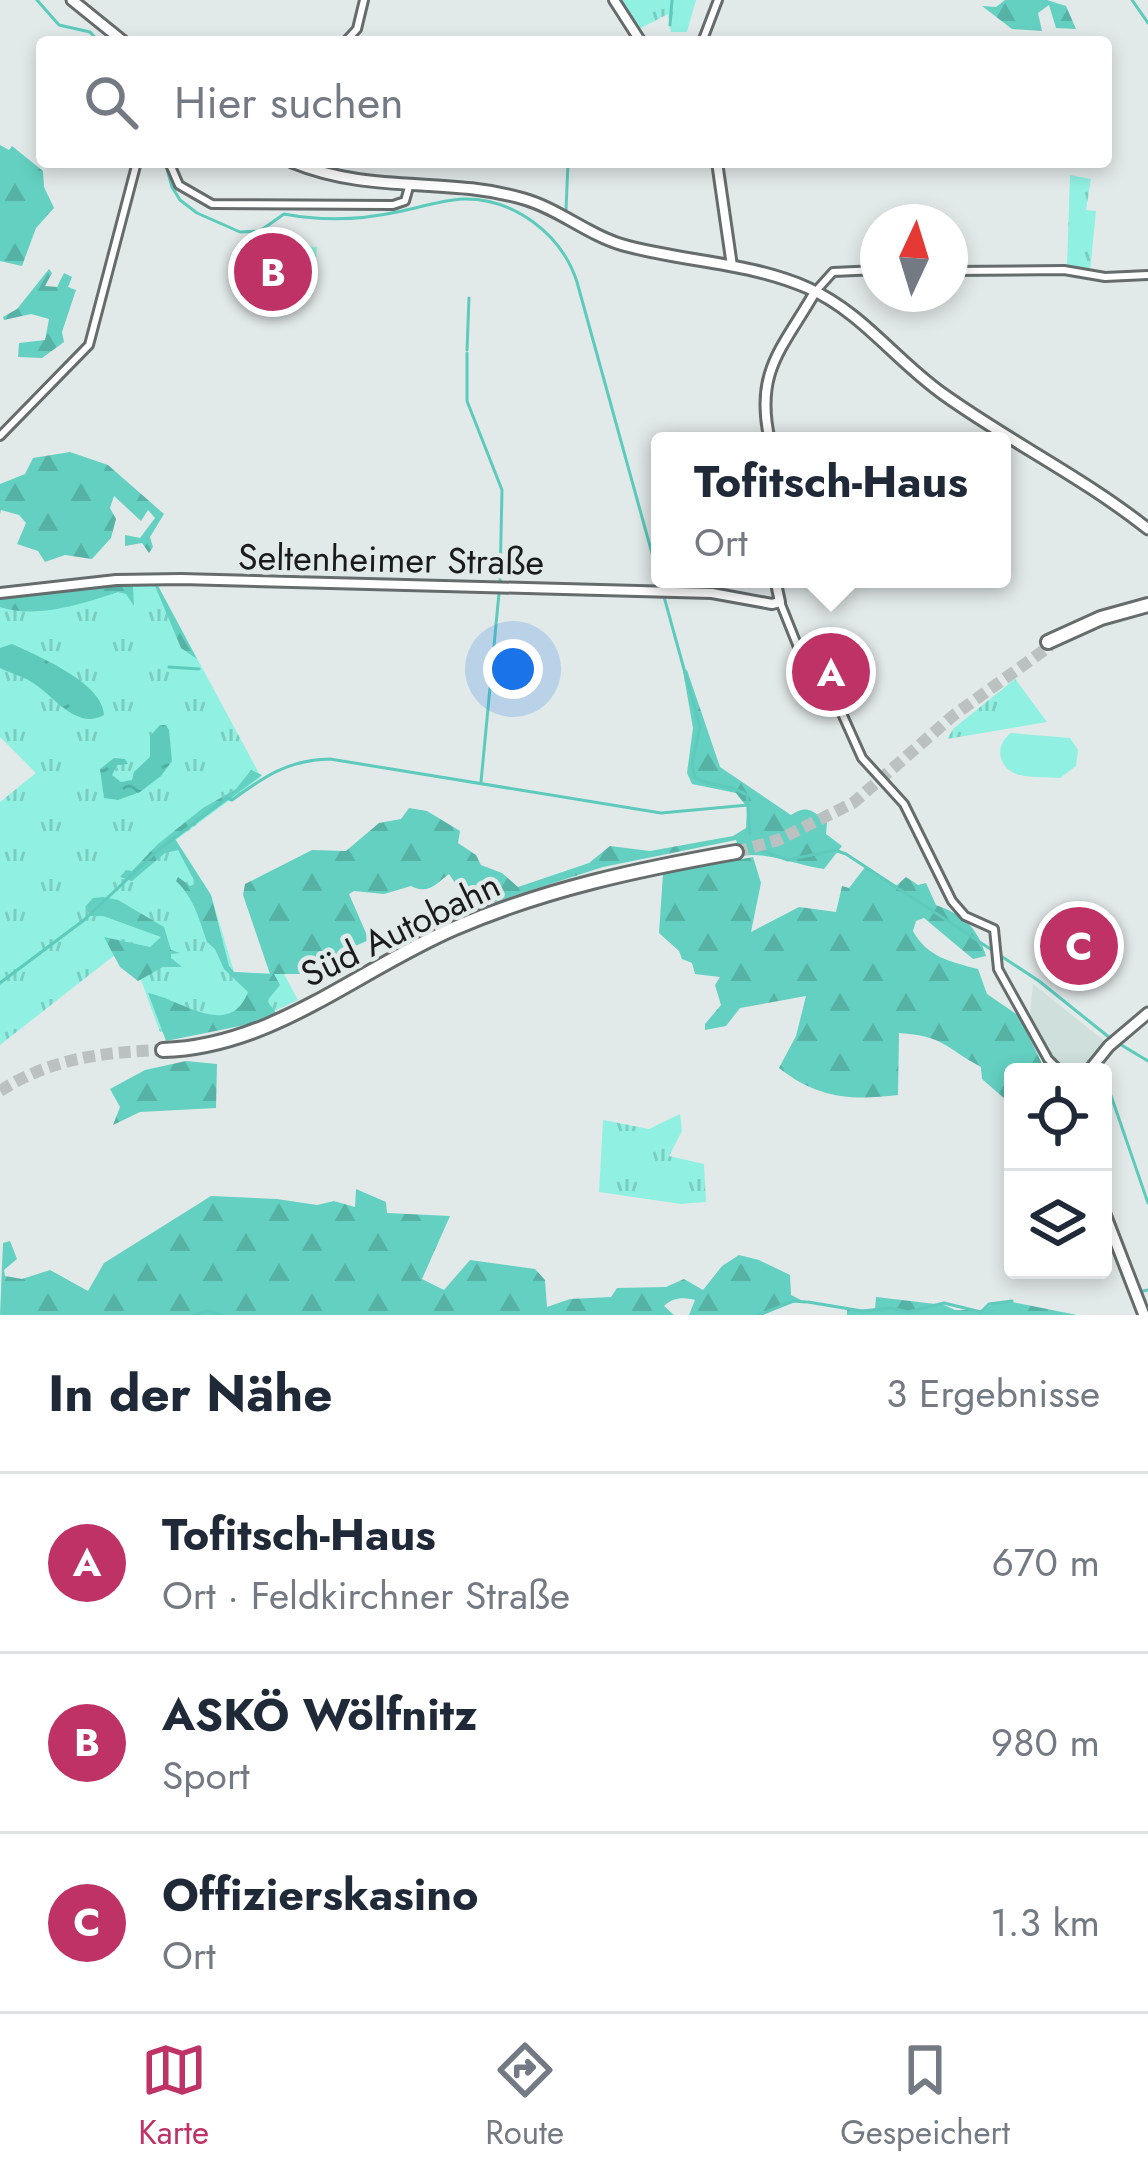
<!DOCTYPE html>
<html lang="de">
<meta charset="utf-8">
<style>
:root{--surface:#fff;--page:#f6f6f7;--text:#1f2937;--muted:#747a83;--line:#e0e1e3;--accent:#bf3265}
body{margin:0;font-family:Jost,sans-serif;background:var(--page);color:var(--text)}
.controls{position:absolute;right:36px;bottom:36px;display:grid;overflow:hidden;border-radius:12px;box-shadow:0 6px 18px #0003}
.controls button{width:108px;height:108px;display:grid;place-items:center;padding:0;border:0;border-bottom:3px solid var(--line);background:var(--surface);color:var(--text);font:60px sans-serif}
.compass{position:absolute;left:860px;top:204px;width:108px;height:108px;border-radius:50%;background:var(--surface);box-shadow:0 6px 18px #0003;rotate:4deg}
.you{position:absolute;left:513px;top:669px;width:42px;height:42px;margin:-30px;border:9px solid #fff;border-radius:50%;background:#1a73e8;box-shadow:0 0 0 18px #1a73e833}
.badge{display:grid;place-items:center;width:78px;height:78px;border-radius:50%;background:var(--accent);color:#fff;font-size:39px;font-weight:700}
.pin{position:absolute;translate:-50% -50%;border:6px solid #fff;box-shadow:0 3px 12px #0006}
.popup{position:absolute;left:651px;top:432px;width:360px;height:156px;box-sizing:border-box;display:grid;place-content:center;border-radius:12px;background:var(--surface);filter:drop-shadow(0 3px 9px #0005);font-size:39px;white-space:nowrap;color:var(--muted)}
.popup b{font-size:45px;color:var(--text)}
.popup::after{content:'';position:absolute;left:50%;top:100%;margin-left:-24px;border:24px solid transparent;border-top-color:var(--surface)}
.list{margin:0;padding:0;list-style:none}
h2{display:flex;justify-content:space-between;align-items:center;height:156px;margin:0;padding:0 48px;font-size:51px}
h2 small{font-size:39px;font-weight:400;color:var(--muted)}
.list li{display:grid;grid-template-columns:78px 1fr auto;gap:36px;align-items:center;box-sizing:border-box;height:180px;padding:0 48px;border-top:3px solid var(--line)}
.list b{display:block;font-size:45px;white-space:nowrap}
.list p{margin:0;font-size:39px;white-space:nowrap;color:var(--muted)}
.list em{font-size:39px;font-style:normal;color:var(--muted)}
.icon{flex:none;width:66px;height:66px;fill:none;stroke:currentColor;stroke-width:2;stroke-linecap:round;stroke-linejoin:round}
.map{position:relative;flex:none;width:1148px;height:1315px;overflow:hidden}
.search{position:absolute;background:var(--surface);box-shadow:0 6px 18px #0003;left:36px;right:36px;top:36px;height:132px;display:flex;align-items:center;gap:30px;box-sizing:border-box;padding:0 42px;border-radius:12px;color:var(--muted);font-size:45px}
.sheet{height:696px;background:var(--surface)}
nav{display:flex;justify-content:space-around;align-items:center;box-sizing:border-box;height:168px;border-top:3px solid var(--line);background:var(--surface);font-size:33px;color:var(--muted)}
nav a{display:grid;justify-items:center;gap:6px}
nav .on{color:var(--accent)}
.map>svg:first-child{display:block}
</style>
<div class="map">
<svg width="1148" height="1315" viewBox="0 0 1148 1315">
<defs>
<pattern id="grass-tufts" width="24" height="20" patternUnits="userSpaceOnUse" patternTransform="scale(3)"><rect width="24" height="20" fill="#90f0e2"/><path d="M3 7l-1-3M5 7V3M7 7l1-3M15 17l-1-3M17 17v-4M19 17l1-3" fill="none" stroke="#7ccdc1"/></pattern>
<pattern id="forest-firs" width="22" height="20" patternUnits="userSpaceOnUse" patternTransform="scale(3)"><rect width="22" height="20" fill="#63d0c1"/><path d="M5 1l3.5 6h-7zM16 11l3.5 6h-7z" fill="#55b2a5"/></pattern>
<pattern id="water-ripples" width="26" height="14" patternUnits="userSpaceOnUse" patternTransform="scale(3)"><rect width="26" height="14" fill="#5dcabc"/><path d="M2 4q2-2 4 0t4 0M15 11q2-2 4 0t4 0" fill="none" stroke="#50ada1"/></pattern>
</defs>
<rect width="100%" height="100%" fill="#e2eae9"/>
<path fill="#cedfdc" d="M1033,984L1103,1040V1045L1082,1072H1068L1046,1051L1030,1015Z"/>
<g fill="url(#grass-tufts)">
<path d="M617,0H696L687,32H671L668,14L637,30Z"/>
<path d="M1070,175L1091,179L1086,210L1096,211L1090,272L1067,266Z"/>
<path d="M114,584H157L261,777L176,840L211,895L234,972L284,974L298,1000C248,1024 215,1034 160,1032L141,980L116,954L0,1045V802L36,773L0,737V597Z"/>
<path d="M1015,679L1047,722L947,739L954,728Z"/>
<path d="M680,1114L682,1131L669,1156L704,1164L706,1202L681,1204L599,1192L603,1120L649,1129Z"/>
</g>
<g fill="url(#forest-firs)">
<path d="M1005,0H1047L1066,6L1076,29L1056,28L1049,5L1038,13L1042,31L1012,29L982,6L996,7Z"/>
<path d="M0,145L9,150L12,146L43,171L44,187L54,208L36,228L22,266L0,261Z"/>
<path d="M49,269L52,273L45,286L57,287L64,273L72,277L68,287L76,290L62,332L64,342L42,358L18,357L19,343L45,340L49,319L31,314L4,320L3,317L17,309Z"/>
<path d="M70,452L108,465L164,514L150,537L153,547L149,553L142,543L125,546V535L140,538L155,518L148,510L141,521L114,496L110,508L116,519L111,538L92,559L65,555L45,562L38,551L17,544L26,523L19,515L1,510L0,514V484L25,474L33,458Z"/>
<path d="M114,584H157L197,659L181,648L155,586H133L134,606L126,594L118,592C83,604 35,619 0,607V597Z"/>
<path d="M687,670L720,767L791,815C808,804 813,811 827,823L826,834L842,846L824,869C798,866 767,851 741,856L736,840L603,867L473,909L449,874C436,884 428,895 411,886L384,894L354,891L349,894L369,940L335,955L305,974H274L280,985L267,1001L276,1013L255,1023L166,1041L148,993C183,1000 229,1040 248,992L224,969L215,949L207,942C199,919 194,898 176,881L178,877L190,886L196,884L178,850L165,853L132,881L120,877L126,870L132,871L158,844L203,808L236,789L251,770L262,775L175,839L211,895L229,966L234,972L270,974L243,895L245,884L312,850L346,851L379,823L401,819L409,808L427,811L460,831L458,843L476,855L481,865L502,873L518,887L589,863L610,846L650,851L733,836L746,828L747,807L736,793L692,784L687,773L693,728L683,671Z"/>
<path d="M753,857L761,883L751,932L799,907L836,912L842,886L849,888L866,866L896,886L906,877L918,885L926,883L936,905C963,915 977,926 986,956L973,959L924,918L916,921L913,931C927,957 951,962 978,969L987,994L1019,1016L1046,1072H1013V1106L982,1079L981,1067C944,1047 944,1036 899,1033L898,1095C851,1101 817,1098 779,1068L796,1036L806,996L740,1008L726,1026L705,1030V1024L721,1005L715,985L720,977L695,974L692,963L682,959L679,951L659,933L663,874Z"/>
<path d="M103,897L118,900L164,927L171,950L180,953L171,954V958L182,967H163L138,981L120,967L104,937L150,947L161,937L103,916H91L85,907L93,898Z"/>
<path d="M186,1061L217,1064L216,1108L140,1112L113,1125L120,1107L110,1089L145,1070Z"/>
<path d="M356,1189L386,1202L387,1213L450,1216L422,1279L444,1290L470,1260L535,1269L545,1280L547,1307L570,1299L611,1297L617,1288L666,1287L684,1279L703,1290L722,1266L739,1255L759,1260L790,1275L791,1295L801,1300L760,1315H689L695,1300C684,1297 673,1297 664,1306L674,1315H0L3,1243L10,1241L17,1259L4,1270L5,1276L22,1279L50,1270L88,1291L104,1263L211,1196L277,1199L317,1205L334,1201L355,1207Z"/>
<path d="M876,1297L944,1305L955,1310H982L993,1304L1012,1302L1077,1315H847V1309L875,1310Z"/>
</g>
<g fill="#90f0e2">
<path d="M246,241L317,247L313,295L230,288L234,255L245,256Z"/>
<path d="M1011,733L1070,738L1078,750L1076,766L1060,778C1047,777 1032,778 1020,775C1000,771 992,747 1011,733Z"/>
</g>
<g fill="url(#water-ripples)">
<path d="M12,644C40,657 103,683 104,715C78,730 56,699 36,685C26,677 12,674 0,668V648Z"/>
<path d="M160,725H166L169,730L172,761L161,776L140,792L118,800L104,798L100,769L114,758L125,759L128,764L117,765L112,775L121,782L132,780L134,772L150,757V736Z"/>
</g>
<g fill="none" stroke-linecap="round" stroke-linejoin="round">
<g stroke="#5dcabc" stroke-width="3">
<path d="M37,0L59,25L90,32L99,42"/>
<path d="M1132,0L1148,23"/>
<path d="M670,25L672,0"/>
<path d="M165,162L172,187L180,200L197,213L240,232L260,231L284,214C321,221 360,220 397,212C418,208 441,200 463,199C515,198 562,235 577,282L700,727L692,764L695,778C713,787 730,784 747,795L750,834"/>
<path d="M566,210L568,162"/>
<path d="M467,350L469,298"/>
<path d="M467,353V401L502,490L500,582"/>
<path d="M169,667L199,669"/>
<path d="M481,782L499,593"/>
<path d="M760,850L788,860L835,850L846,854L1039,981L1110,1038"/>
<path d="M0,983L84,920L156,852L227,798L232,800C265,776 288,760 330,759L661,813L748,805"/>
<path d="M1118,1043L1148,1061"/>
<path d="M1103,1086L1107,1084L1148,1203"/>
<path d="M1143,1291L1148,1290"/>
<path d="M808,1302L862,1311L892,1308L908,1312L944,1303L981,1312L989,1304L1012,1301"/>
<path d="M193,1315L208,1311L221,1315"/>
<path d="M759,1315L793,1301L806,1302"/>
</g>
<g stroke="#bac1c0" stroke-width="12" stroke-dasharray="12 6" stroke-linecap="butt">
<path d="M736,852L778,840L853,803L954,715L1050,646"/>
<path d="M0,1091C51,1058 105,1052 163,1050"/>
</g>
<defs>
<g id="tertiary">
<path d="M345,42L357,29L364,0"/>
<path d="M702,42L718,0"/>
<path d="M169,162L179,185L212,204L393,205L405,201L409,187"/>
<path d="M950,271L1064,270L1105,277L1148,275"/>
<path d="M815,292L833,272L878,270"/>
<path d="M0,436L89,345L137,162"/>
<path d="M780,602L802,657L831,689L862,758L904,804L952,901L965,916L994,929L998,969L1048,1059L1061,1072"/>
</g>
<g id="secondary">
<path d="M614,0L641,42"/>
<path d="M717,162L732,266"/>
<path d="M770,441C754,372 782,349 815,292"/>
<path d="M0,593L116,580L181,579L712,593L772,604L780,602L775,579"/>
</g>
<g id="primary">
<path d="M72,0L124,42"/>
<path d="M292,162C373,195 445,176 524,199C559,209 588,235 623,245C684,262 749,262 808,288C862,312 896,361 943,394C1010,442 1084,478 1148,529"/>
<path d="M1088,1072L1109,1046L1148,1013"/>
<path d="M1103,1209L1144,1315"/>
</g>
<g id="motorway">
<path d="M1048,642L1101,618L1148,605"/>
<path d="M163,1050C273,1047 357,970 455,928C545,889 640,869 736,852"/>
</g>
</defs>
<use href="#tertiary" stroke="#656c6b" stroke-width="12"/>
<use href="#secondary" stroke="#656c6b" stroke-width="14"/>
<use href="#primary" stroke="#656c6b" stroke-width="15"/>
<use href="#motorway" stroke="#656c6b" stroke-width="18"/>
<use href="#tertiary" stroke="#fff" stroke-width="6"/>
<use href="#secondary" stroke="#fff" stroke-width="8"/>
<use href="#primary" stroke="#fff" stroke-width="9"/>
<use href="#motorway" stroke="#fff" stroke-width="12"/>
</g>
<g text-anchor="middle" stroke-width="9" stroke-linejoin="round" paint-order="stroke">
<g font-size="36" fill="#1a1c1c" stroke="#e2eae9">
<text transform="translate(391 559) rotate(1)" y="13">Seltenheimer Straße</text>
<text transform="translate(400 929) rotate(-26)" y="13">Süd Autobahn</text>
</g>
</g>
</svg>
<div class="controls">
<button><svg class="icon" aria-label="locate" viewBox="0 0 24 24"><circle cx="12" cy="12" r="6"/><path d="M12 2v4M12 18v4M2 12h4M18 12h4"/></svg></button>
<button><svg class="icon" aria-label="layers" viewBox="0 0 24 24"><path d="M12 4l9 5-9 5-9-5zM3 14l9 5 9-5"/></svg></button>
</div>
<svg class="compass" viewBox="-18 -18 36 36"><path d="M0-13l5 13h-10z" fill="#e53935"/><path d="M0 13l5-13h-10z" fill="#747a83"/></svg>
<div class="you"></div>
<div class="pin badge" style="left:831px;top:672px">A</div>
<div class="popup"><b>Tofitsch-Haus</b>Ort</div>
<div class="pin badge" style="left:273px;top:272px">B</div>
<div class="pin badge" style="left:1079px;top:946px">C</div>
<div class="search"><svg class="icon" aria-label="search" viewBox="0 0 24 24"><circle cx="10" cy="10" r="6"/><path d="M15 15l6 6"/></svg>Hier suchen</div>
</div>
<section class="sheet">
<h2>In der Nähe<small>3 Ergebnisse</small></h2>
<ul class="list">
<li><span class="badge">A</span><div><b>Tofitsch-Haus</b><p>Ort · Feldkirchner Straße</p></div><em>670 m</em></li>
<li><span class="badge">B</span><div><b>ASKÖ Wölfnitz</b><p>Sport</p></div><em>980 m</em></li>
<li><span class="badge">C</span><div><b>Offizierskasino</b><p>Ort</p></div><em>1.3 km</em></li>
</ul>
</section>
<nav>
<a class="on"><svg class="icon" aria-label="map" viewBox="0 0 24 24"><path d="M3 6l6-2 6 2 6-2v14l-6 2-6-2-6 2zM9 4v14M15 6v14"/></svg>Karte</a>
<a><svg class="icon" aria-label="directions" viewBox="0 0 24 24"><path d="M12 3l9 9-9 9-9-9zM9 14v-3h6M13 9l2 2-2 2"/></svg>Route</a>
<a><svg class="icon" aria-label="saved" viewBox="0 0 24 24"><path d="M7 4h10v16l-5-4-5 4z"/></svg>Gespeichert</a>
</nav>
